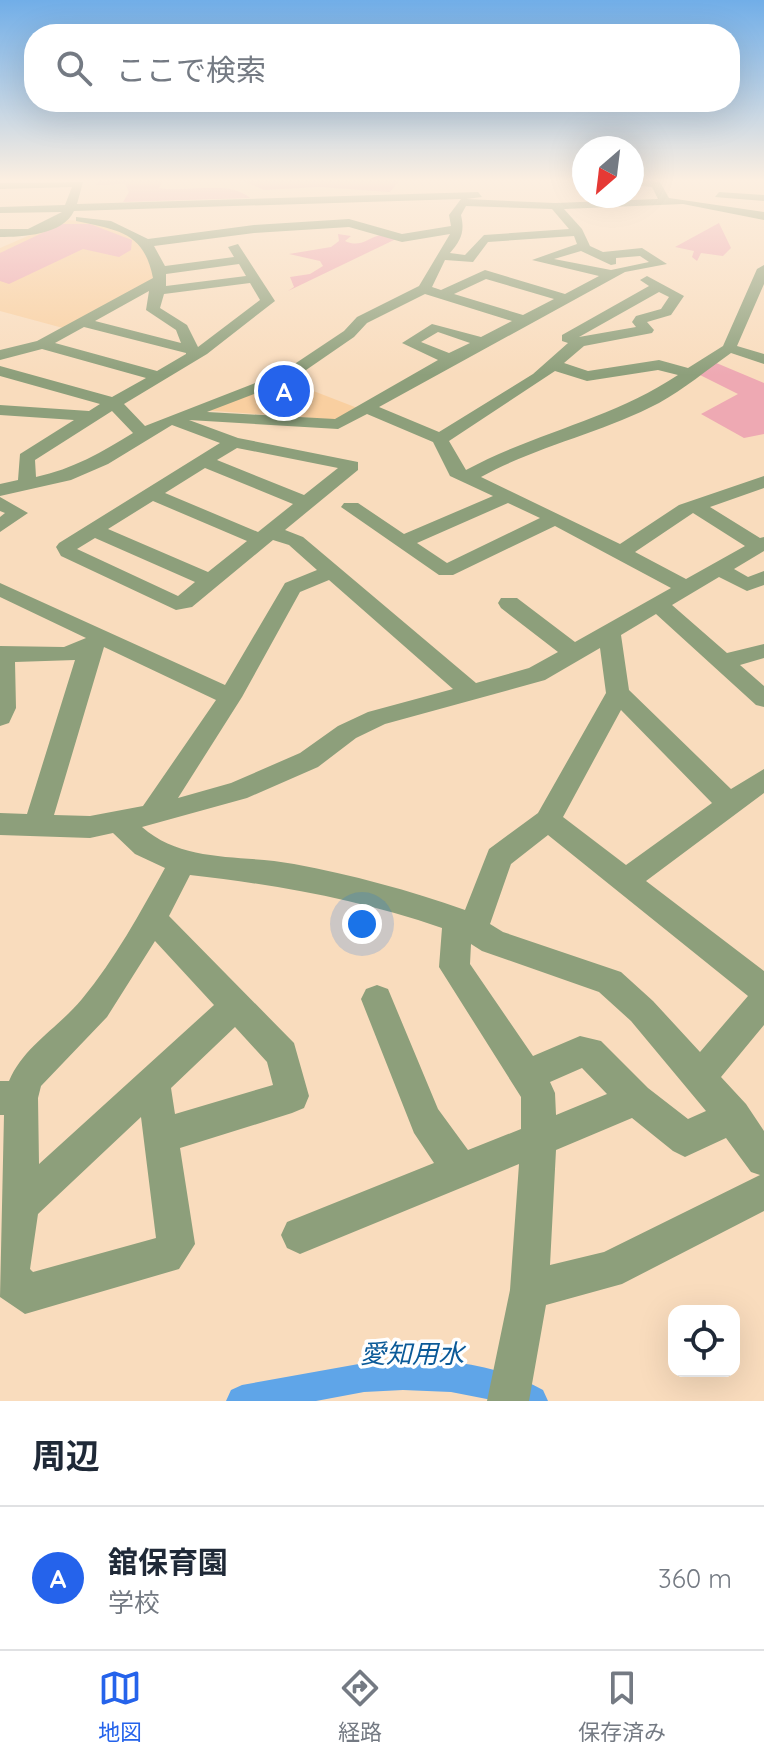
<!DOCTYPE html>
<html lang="ja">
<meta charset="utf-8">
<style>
:root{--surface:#fff;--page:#f2f2f3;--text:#1f2937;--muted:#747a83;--line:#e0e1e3;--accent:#2563eb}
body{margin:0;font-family:Quicksand,"Noto Sans JP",sans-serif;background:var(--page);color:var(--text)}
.controls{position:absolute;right:24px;bottom:24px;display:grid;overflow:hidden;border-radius:16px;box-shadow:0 8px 32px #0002}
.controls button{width:72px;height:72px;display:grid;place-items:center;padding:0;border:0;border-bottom:2px solid var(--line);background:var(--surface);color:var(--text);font:40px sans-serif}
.compass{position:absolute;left:572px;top:136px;width:72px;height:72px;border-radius:50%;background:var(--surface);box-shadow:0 8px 32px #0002;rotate:208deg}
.you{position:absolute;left:362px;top:924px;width:28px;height:28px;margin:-20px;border:6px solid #fff;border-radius:50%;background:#1a73e8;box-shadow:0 0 0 12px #1a73e833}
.badge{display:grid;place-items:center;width:52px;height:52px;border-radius:50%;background:var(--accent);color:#fff;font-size:26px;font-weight:700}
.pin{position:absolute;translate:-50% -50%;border:4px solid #fff;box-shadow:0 2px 8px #0006}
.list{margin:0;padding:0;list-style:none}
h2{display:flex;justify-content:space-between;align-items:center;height:104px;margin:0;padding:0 32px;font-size:34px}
h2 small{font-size:26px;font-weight:400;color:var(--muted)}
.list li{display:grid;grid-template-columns:52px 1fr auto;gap:24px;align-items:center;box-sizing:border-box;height:144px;padding:0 32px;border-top:2px solid var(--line)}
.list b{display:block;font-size:30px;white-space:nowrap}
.list p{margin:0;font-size:26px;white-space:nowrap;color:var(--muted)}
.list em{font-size:26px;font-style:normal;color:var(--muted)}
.icon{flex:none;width:44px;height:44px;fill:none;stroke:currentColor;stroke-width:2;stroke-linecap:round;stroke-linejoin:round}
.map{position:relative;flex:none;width:764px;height:1401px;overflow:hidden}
.search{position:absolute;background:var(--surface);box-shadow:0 8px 32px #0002;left:24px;right:24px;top:24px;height:88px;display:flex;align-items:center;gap:20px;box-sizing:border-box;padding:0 28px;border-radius:32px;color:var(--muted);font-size:30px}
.sheet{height:248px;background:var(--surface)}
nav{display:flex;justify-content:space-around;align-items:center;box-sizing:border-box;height:112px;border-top:2px solid var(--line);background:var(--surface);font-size:22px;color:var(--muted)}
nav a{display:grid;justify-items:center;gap:4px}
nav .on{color:var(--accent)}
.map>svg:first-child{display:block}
</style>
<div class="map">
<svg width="764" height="1401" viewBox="0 0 764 1401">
<rect width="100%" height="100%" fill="#f9dcbd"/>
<g fill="#f9cfa0">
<path d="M65,220L98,221L140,240L156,279L63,328L0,311V248Z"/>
<path d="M285,380L360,409L340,420L202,410Z"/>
</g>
<g fill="#eea9b3">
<path d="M99,179H164L159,188C185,193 229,179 250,198L123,202L129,192L125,184L96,185Z"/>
<path d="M206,179H401L390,192L319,187L264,190L244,181Z"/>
<path d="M719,223L731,248L723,256L701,253L697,261L692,257L694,251L675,247Z"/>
<path d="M61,224H90L132,240L131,250L119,257L83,249L9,284L0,281V253Z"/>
<path d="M338,234L351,236L345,241C360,248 366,239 380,235L396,239L288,291L294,287L290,277L310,274L323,266L320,261L289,254L331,247L339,241Z"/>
<path d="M714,362L764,383V434L744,438L701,414L738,394L696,373Z"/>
</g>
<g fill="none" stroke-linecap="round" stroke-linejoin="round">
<path fill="#5fa5e8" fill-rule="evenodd" d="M381,1360C437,1358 494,1362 543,1390L548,1401H497L451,1392L403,1390L364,1392L316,1401H226L231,1390L242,1385Z"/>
<g fill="#8d9f7b" fill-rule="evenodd">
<path d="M632,179L660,182L669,198L764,212V220L683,204L564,209L582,229L590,246L603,252L642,248L667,264L625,272L379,407L439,432L533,374L568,343L562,341V335L649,286L640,280L647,276L684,296L671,315L647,322L654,330L652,333L584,346L564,363L588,371L659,360L688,368L723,346L757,269L764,265V284L737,346L764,354V364L731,353C707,370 684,389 659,403C602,433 537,446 481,477L620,544L679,505L764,476V488L710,507L760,538L764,537V551L734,569L748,577L764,571V585L747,591L719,577L672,605L727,653L764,644V658L740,665L764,686V707L756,705L656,614L621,635L629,690L731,789L764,769V793L646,881L764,971V1025L721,1077L746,1104L764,1131V1211L622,1284L546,1305L529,1401H487L510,1290L519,1164L300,1254L287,1248L281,1235L287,1222L434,1163L414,1133L361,999L366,989L377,985L388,989L438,1109L468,1150L521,1129V1097L439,967L442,928C357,899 278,885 190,875L169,916L294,1043L309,1096L304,1108L292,1113L180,1148L195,1244L179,1269L25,1314L0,1297L4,1115H0V1081H9C24,1046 58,1028 82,999C115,959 140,913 165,868L135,854L113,833L90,838L0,835V813L27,814L75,660L15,662L16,708L9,723L0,726V646L64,647L86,638L0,597V583L225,685L285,583L317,570L289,545L273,540L192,607L176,610L61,556L56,547L59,543L220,443L172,425L108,464L71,480L0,496V484L18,480L20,454L74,420L0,415V405L89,411L100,404L0,376V366L112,397L146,378L42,349L0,360V350L37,341L153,278C144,232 118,230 76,221V217L111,221L148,239L254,225L349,219L402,234L451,226L449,215L461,199L74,211C63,235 22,237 0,237V229H28L62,212L0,213V207L65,205L72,187L0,189V183L83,182L77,204L478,192L482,197L466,199L555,203L658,199L652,187L632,185ZM466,206L552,209L569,229L484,235L465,255L450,253C461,240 465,232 461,215ZM349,227L402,242L450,234L419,286L357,317L344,331L281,373L145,426L124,404L207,354L275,301L238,244L228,247L234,257L165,266L154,246L254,233ZM574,236L577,244L532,260L599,276L565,294L485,270L441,290L432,287L445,260L473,262L488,242ZM581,251L611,265L616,264V258L640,256L649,262L611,270L554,259ZM239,264L246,276L166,286V274ZM486,279L554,299L523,315L454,294ZM250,283L260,300L198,347L187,325L160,308L164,294ZM149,291L146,310L176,330L181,343L95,321ZM659,292L669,297L661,309L636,316L632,322L636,327L579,337ZM425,294L512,321L481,337L432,324L402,343L438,360L335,419L207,412L293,379L354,337L367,323ZM84,327L186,353V354L157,371L55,343ZM438,332L470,343L449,353L421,342ZM658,370L678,375C612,419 534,433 466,470L449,441L555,371L587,381ZM112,411L133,433C102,452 73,469 36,477L35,460ZM367,414L433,442L450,476L493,496L404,534L358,503H344L341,507L439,575H453L555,526L671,588L575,642L517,598H501L498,603L501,608L558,652L529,668L476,683L303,537L285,530L358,470V462L238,438L189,420L338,429ZM237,448L338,468L304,495L217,460ZM205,468L293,504L258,532L165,493ZM153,501L247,541L208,572L108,529ZM508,503L540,518L447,563L417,543ZM693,513L745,546L686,579L635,552ZM95,538L195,582L178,596L77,549ZM329,580L453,689L368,712L338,726L300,753L231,783L178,798L242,697L300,592ZM104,647L216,700L143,806L90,816L54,815ZM600,648L606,693L538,813L489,849L465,910C409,890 352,875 294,864C242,854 184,864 142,827L247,798L318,767L356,738L385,724L545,680ZM621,710L712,803L626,865L563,817ZM548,835L748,996L700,1052L653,1001L621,972L503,932L490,924L511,864ZM155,941L214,1005L39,1164L38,1098L41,1086L107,1017ZM471,944L482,951L599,992L631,1021L706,1111L688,1119L648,1088L601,1041L580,1036L533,1056L470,964ZM235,1027L267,1062L273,1085L175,1114L171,1088ZM582,1068L607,1094L556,1115L555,1093L550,1082ZM141,1117L156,1238L33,1272L30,1269L38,1214ZM632,1118L673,1151L685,1157L726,1138L751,1172L760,1175L604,1252L550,1265L556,1150Z"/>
<path d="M719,192L764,195V201L715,197Z"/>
<path d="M0,497L28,513L0,532V517L5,513L0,511Z"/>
</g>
</g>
<linearGradient id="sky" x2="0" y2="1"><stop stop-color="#71aee8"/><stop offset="0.48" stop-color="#fcefe1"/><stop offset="1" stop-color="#fcefe1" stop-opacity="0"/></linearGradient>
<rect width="764" height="375" fill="url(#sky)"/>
<g text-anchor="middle" stroke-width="7" stroke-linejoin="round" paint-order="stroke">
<g font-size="26" font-style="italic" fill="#0b5a98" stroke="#fff">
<text x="412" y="1363">愛知用水</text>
</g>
</g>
</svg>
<div class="controls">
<button><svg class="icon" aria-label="locate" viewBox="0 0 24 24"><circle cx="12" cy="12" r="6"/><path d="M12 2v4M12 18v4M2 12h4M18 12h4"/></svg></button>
</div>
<svg class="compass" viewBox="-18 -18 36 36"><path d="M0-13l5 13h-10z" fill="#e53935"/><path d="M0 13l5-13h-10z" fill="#747a83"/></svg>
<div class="you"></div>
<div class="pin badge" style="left:284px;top:391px">A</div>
<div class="search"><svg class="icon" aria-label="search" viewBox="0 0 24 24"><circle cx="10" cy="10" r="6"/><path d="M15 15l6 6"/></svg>ここで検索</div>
</div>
<section class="sheet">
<h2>周辺<small></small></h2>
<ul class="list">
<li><span class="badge">A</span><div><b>舘保育園</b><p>学校</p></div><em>360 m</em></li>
</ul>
</section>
<nav>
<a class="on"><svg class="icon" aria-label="map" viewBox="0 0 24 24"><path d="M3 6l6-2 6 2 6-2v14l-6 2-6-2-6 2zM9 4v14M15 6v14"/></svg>地図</a>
<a><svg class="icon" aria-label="directions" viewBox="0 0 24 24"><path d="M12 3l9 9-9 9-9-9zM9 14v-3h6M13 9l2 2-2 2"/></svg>経路</a>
<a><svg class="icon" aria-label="saved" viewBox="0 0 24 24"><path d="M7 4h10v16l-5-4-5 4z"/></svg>保存済み</a>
</nav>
